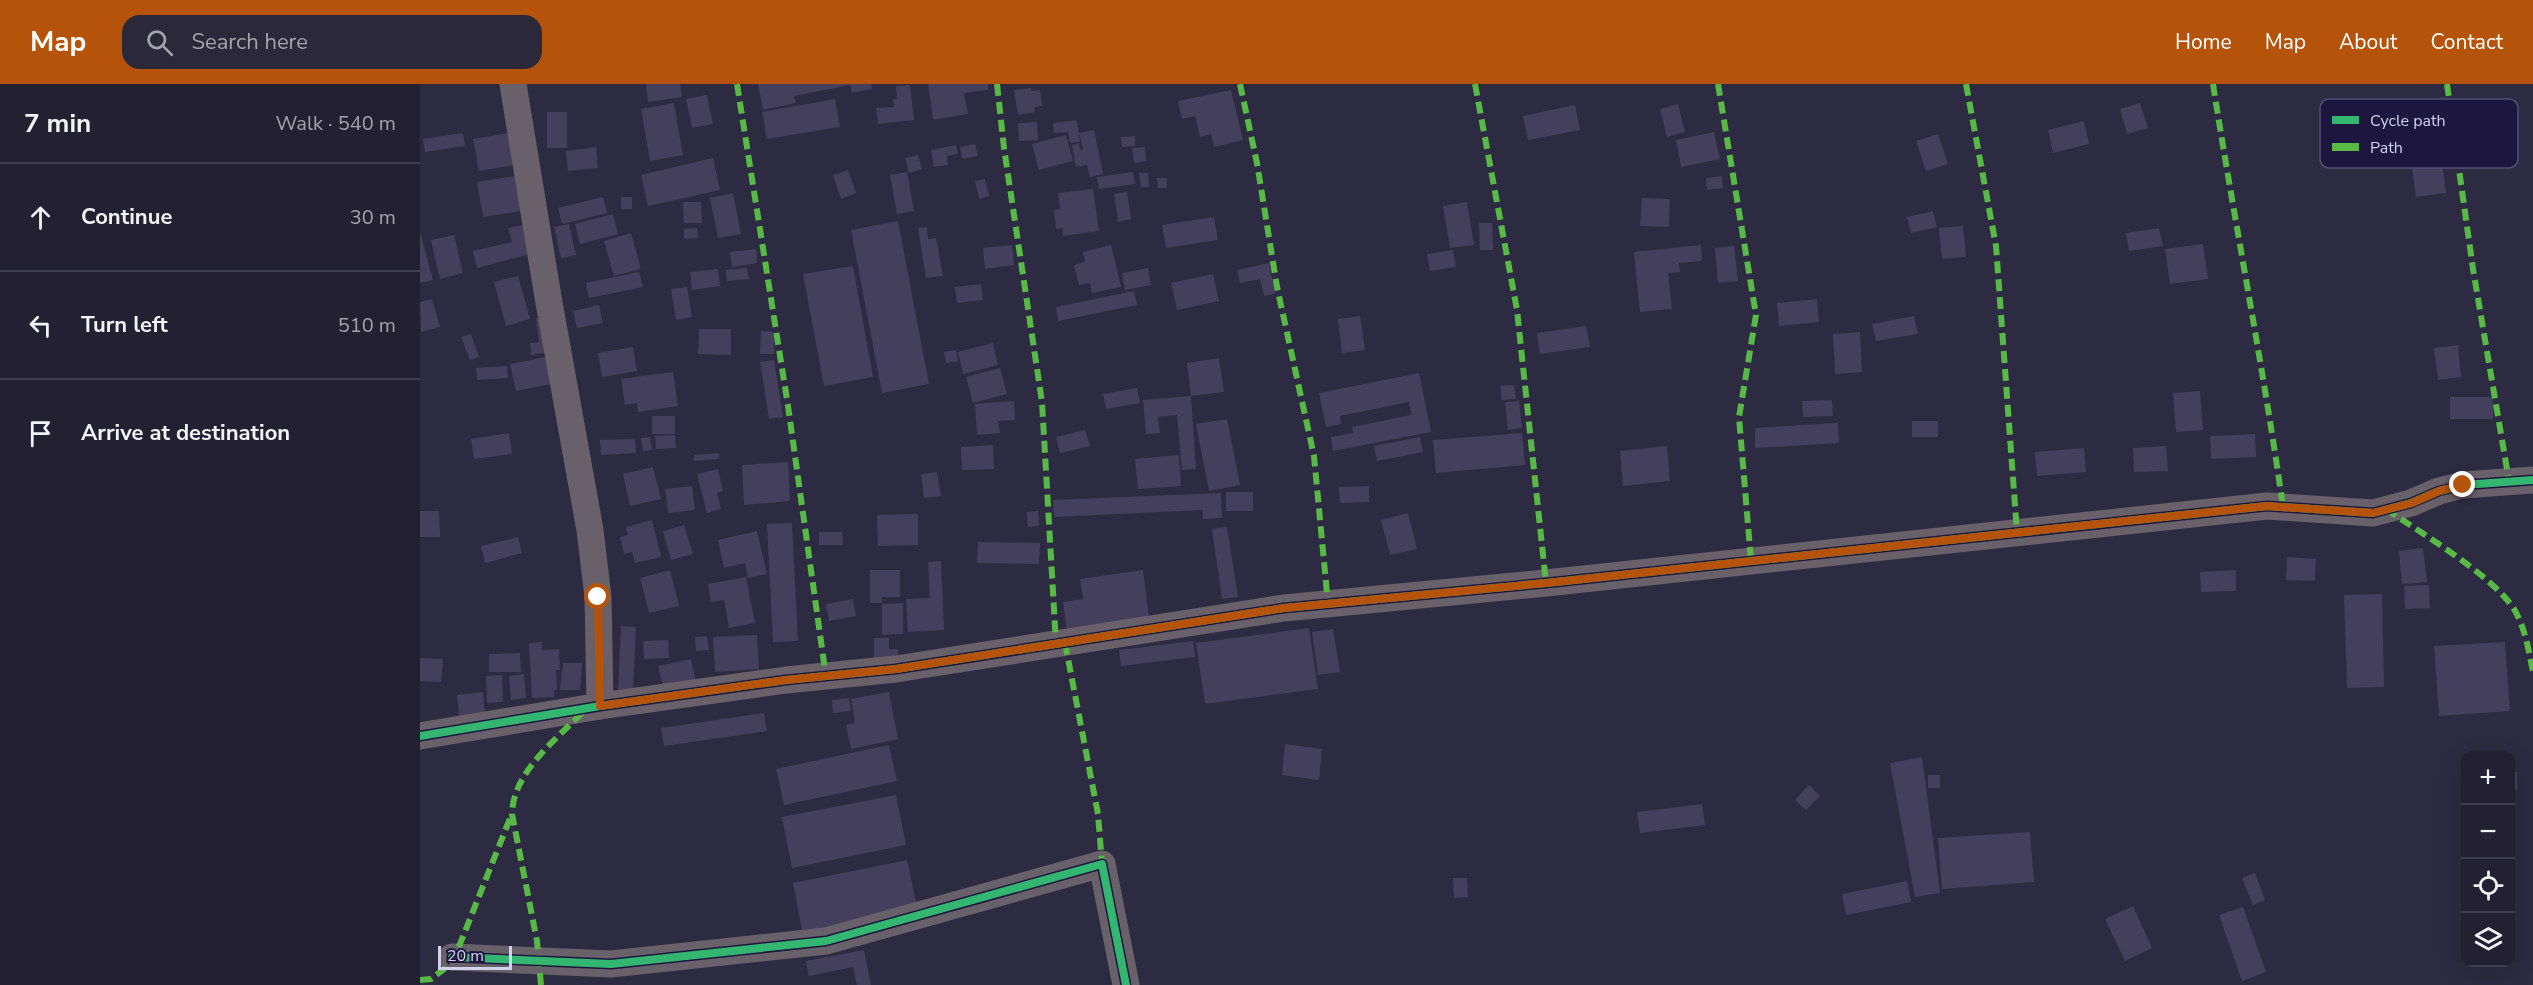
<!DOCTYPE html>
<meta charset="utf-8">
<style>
:root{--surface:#222031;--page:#2a2839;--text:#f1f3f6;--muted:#a2a3ab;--line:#3f3e4d;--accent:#b45309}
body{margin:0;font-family:"Nunito Sans",sans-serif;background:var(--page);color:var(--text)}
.controls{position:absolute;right:18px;bottom:18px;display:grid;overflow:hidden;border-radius:12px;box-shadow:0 6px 24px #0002}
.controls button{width:54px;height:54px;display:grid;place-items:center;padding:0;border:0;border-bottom:2px solid var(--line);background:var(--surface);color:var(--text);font:30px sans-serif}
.scale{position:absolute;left:18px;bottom:15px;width:74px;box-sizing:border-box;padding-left:6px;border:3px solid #d1d1ec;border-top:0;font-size:16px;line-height:21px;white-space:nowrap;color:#d1d1ec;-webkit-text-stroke:4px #1d173f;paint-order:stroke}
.stop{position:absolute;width:18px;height:18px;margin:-14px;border:4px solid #b45309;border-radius:50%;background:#fff}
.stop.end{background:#b45309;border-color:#fff;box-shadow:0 2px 6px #0008}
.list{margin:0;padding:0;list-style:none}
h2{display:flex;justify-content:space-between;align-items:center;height:78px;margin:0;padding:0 24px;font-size:26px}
h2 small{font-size:20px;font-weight:400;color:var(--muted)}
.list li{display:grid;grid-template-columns:39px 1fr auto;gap:18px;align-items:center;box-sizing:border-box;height:108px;padding:0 24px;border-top:2px solid var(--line)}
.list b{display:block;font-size:22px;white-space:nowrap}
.list em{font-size:20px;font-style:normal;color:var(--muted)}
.icon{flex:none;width:33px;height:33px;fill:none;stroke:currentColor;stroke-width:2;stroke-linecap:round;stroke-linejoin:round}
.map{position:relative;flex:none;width:2113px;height:901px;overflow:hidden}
header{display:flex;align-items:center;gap:36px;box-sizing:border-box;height:84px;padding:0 30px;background:var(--accent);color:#fff}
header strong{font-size:28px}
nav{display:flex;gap:33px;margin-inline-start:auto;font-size:21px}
.search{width:420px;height:54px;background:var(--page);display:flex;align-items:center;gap:15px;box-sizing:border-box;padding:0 21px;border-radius:18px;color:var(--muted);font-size:22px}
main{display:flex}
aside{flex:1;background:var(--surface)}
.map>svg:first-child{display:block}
</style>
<header>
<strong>Map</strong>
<div class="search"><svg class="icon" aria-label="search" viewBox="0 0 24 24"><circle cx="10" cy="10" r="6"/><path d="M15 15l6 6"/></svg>Search here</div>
<nav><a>Home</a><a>Map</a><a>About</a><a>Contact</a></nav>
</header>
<main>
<aside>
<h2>7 min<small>Walk · 540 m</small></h2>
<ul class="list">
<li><svg class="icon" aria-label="ahead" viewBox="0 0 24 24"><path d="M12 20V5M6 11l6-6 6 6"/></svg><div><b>Continue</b></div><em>30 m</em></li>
<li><svg class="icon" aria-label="left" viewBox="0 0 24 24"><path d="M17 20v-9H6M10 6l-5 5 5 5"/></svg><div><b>Turn left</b></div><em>510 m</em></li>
<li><svg class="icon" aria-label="arrive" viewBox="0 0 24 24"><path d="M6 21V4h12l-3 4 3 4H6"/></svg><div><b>Arrive at destination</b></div></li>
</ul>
</aside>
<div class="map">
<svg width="2113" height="901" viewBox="0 0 2113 901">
<rect width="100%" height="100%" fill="#2d2b41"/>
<g fill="#443f5c">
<path d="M226,0H260L262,13L228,18Z"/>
<path d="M338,0H451L452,5L432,9L430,1L374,12L376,19L343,26Z"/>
<path d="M508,0H568V6L544,9L548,30L513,36Z"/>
<path d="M490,1L494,36L458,40L456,24L474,23L473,15H477L476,2Z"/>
<path d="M611,4L612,7L620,6L622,22L614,23L615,28L598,31L594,6Z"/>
<path d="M811,6L823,56L794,63L791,50L780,53L775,32L762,35L758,17Z"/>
<path d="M287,11L293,40L272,44L266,15Z"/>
<path d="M415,15L420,43L347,55L342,28Z"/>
<path d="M254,19L263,71L230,77L221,25Z"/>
<path d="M1720,19L1728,44L1707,50L1700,25Z"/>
<path d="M1258,20L1265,48L1247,53L1240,25Z"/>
<path d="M1155,21L1160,46L1108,56L1103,32Z"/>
<rect x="127" y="28" width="20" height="36"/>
<path d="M657,36L660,58L650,59L648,48L634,49L633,39Z"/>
<path d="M1664,37L1669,60L1633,69L1628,46Z"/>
<path d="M617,38L618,56L599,57L598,39Z"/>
<path d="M674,46L683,90L670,93L667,81L656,83L652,61L659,59L660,66L663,65L659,49Z"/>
<path d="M1294,48L1300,75L1261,83L1256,56Z"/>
<path d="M43,49L45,62L5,68L3,55Z"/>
<path d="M88,49L94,81L59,87L53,55Z"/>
<path d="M1518,50L1528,80L1506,87L1496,57Z"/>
<path d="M646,51L653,77L619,86L612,60Z"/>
<path d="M715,52V62L702,63L701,53Z"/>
<path d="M555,60L558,72L542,75L540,63Z"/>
<path d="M536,61L538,70L527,72L528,81L514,83L511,66Z"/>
<path d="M176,63L178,84L148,87L146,67Z"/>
<path d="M725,63L726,77L714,79L712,64Z"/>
<path d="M498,71L502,85L489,89L485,74Z"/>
<path d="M2021,71L2026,109L1996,113L1991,75Z"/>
<path d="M293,74L300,106L228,122L221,91Z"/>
<path d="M428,86L436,109L421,115L413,91Z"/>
<path d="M487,88L494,127L477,130L470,91Z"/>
<path d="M713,88L715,100L679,105L677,93Z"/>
<path d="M719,89H728L729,103H721Z"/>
<path d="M95,92L101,127L63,133L57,98Z"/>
<path d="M1302,92L1303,104L1287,106L1286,94Z"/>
<path d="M737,94H747V104H738Z"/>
<path d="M565,95L569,112L559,115L555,97Z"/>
<path d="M673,105L679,147L643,152V144L636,145L634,126L640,125L638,109Z"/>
<path d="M707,108L711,135L698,138L694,110Z"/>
<path d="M313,109L321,150L298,154L290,114Z"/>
<path d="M183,113L187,129L142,140L138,124Z"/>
<rect x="201" y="113" width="11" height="12"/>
<path d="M1222,114L1250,115L1249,143L1220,142Z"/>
<path d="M263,118H281L282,139H264Z"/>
<path d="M1047,118L1054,161L1030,164L1023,122Z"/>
<path d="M1513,127L1517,143L1491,149L1487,133Z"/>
<path d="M193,130L198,150L160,160L155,140Z"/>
<path d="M794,133L798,156L746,164L742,141Z"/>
<path d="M478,137L509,300L462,309L431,146Z"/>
<path d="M1059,139H1072L1073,166H1060Z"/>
<path d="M149,140L156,171L141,174L134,143Z"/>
<path d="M103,141L110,170L57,184L53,167L92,158L88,144Z"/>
<path d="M1543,142L1546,173L1522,175L1519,144Z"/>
<path d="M507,143L508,155L516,154L523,192L506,194L498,144Z"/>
<path d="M277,144L278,154L264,155V145Z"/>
<path d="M1739,144L1743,162L1709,167L1706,149Z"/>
<path d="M0,147L13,196L0,199Z"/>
<path d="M211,149L221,185L194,192L184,157Z"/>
<path d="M34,151L43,189L20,195L11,156Z"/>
<path d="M1783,160L1788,195L1750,200L1745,165Z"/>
<path d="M592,161L594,181L565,185L563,164Z"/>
<path d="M691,161L701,203L672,209L670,199L659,201L654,181L665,178L663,168Z"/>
<path d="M1281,161L1282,177L1259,179L1260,188L1248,189L1252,225L1220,228L1214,168Z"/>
<path d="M1314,162L1318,197L1298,199L1295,164Z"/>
<path d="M336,165L337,179L312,183L310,168Z"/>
<path d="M1033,166L1036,183L1010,187L1007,170Z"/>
<path d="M849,179L855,210L844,212L840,195L820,199L817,186Z"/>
<path d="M433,182L453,293L404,302L383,190Z"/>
<path d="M327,184L329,195L307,197L306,186Z"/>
<path d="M728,184L731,201L705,206L702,189Z"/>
<path d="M298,185L300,202L272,206L270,188Z"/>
<path d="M219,188L223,203L169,214L166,199Z"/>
<path d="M793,190L799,217L757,226L751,199Z"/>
<path d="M98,192L110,235L86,242L74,198Z"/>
<path d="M561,200L563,216L537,219L535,203Z"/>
<path d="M267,203L272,233L256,236L251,205Z"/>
<path d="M714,207L717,221L638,237L636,223Z"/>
<path d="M12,215L20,243L1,248L0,218Z"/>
<path d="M1397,215L1399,238L1359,242L1357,219Z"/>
<path d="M179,221L183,239L157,244L153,227Z"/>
<path d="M130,232L135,267L111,271L110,259L119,258L116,234Z"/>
<path d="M940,232L945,266L922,269L918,235Z"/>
<path d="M1494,232L1498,250L1456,257L1452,240Z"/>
<path d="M1166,242L1170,263L1120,270L1117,249Z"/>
<path d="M279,245H311V271L278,270Z"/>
<path d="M341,247L354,248V270H340Z"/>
<path d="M1440,248L1442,288L1415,290L1413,250Z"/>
<path d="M51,250L59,273L50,276L41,253Z"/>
<path d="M573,259L578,281L543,290L538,268Z"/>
<path d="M2038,261L2041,293L2018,296L2014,264Z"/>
<path d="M213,263L217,287L182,293L178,269Z"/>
<path d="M536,266L538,277L526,279L524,268Z"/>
<path d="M136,271L142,298L96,307L90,280Z"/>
<path d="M799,274L804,308L771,312L767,279Z"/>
<path d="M354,276L363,333L349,335L340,278Z"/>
<path d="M87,282L88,294L57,296L56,284Z"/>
<path d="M580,284L587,310L553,319L546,293Z"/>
<path d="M253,288L258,322L218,328L217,319L205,321L201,295Z"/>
<path d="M999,289L1011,348L913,367L911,353L933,349L932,343L991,331L989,318L920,332L921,340L906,343L899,309Z"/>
<path d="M1094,301L1096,315L1082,316L1080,302Z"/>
<path d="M717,304L720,319L686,325L683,310Z"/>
<path d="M1780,307L1783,346L1756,348L1753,309Z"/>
<path d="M771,312L776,385L762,386L757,331L738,333L740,349L726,350L723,316Z"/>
<rect x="2030" y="313" width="43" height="22"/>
<path d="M1412,316L1413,332L1383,333L1382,317Z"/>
<path d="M594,317L595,336L578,337L580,349L557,351L555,320Z"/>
<path d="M1099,317L1102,344L1088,346L1085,318Z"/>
<rect x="232" y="332" width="23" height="18"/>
<path d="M807,335L820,401L789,407L776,340Z"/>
<rect x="1492" y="337" width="26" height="16"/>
<path d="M1418,339L1419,359L1335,364V344Z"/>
<path d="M665,346L670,362L640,369L636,353Z"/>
<path d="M89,349L92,370L54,375L51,355Z"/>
<path d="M1102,349L1105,381L1016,389L1013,356Z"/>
<path d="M1835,350L1836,373L1791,375L1790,352Z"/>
<path d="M255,351L256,364L236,365L235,352Z"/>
<path d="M230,353L232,366L223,367L221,354Z"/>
<path d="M1000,353L1003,368L957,377L954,362Z"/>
<path d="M215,355L216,369L181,371L180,356Z"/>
<path d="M573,361L574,385L542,386L541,363Z"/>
<path d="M1247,362L1250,397L1203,402L1200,367Z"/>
<path d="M1746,362L1748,387L1714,388L1713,364Z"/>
<path d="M1664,364L1666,388L1617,392L1615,368Z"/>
<path d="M299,369V375L274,377V371Z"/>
<path d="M759,371L761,402L718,405L715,375Z"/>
<path d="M368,378L370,417L324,421L322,381Z"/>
<path d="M233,383L241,415L210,422L203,390Z"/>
<path d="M298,385L303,407L297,409L301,425L287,429L277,390Z"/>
<path d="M517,388L521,412L504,414L501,390Z"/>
<path d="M272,402L275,426L248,429L245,405Z"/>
<path d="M949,402V418L920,419L919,403Z"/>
<rect x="806" y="408" width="27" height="19"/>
<path d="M801,409L802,434L783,435V426L634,433L633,416Z"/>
<path d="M0,427H19L20,453H0Z"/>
<path d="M618,427L619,442L608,443L607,428Z"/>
<path d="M988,429L997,465L970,471L961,436Z"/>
<path d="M498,430V461L458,462L457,431Z"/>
<path d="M232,436L241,473L215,479L212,468L204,470L200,453L208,451L206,443Z"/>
<path d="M372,439L378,557L353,558L347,440Z"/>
<path d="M264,441L273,470L251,476L243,447Z"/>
<path d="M807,443L818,513L802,515L792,445Z"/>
<path d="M337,447L347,490L328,494L325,479L304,484L298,456Z"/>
<path d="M399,448H422L423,461H399Z"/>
<path d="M98,453L102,469L65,479L61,462Z"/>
<path d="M558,458L620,459L619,480L557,479Z"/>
<path d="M2003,464L2007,498L1982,500L1979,467Z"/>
<path d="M1867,473L1896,475L1895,497L1866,496Z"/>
<path d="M521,477L524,546L488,548L486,515L510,514L508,478Z"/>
<path d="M250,486L259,522L229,529L220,494Z"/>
<path d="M450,486H480V513H462V519H450Z"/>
<path d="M723,486L730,541L647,547L643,518L663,515L660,495Z"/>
<path d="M1816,486V507L1781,508L1780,488Z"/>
<path d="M326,493L335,539L309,544L304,516L291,518L288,500Z"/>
<path d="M2009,501L2010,524L1985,525L1984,502Z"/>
<path d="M1962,510L1964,603L1927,604L1924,511Z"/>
<path d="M433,515L436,532L409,537L406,520Z"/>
<path d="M483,519V550L462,551V520Z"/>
<path d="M201,542L216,543L213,608L198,607Z"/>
<path d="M889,544L898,605L785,620L776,559Z"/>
<path d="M913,545L920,588L898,591L892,548Z"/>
<path d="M337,551L339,585L295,588L293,553Z"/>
<path d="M287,552L289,566L276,567L275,553Z"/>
<path d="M454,554H469V565H478V580L454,579Z"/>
<path d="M248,556L249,574L224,575L223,557Z"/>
<path d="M773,557L775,573L701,582L699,566Z"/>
<path d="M122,558V566L139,565L140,586H136L137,606L134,607V613L112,614L109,559Z"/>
<path d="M2085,558L2090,627L2019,632L2014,562Z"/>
<path d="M100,569L101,588H69V570Z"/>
<path d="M0,574L23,575L21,598L0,597Z"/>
<path d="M271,575L277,603L245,611L238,582Z"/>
<path d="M143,579H162L160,606H140Z"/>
<path d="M104,590L106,614L91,616L89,592Z"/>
<path d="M82,591L83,618L67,619L66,592Z"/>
<path d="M63,608L65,632L39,634L37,611Z"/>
<path d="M469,608L478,655L431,665L426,641L435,639L431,615Z"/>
<path d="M429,614L431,627L413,629L412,616Z"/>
<path d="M344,629L347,647L244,662L241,644Z"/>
<path d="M865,660L902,665L899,696L862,691Z"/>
<path d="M469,661L477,697L364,721L356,685Z"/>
<path d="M1502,673L1520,809L1495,813L1470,679Z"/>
<path d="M2090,687L2097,688V706L2090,705Z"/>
<rect x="1508" y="691" width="12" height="13"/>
<path d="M1389,701L1400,712L1386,726L1375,716Z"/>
<path d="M476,711L486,761L372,784L362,733Z"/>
<path d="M1282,720L1285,741L1220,749L1217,728Z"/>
<path d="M1610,748L1614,798L1522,805L1518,754Z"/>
<path d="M487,776L498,828L383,851L373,799Z"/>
<path d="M1835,789L1845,816L1833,821L1822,794Z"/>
<path d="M1033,794H1047L1048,813L1034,814Z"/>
<path d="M1487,797L1491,818L1426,831L1422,810Z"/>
<path d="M1713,822L1732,864L1705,877L1685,835Z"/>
<path d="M1823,823L1846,888L1822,897L1799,831Z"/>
<path d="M444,866L451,901H437L433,883L389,892L386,877Z"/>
</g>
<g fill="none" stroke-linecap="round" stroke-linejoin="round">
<g stroke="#696169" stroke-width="27">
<path d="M93,0L128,213L170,446L178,513L180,622"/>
<path d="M0,652L180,622L366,596L476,585L864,524L1126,499L1847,422L1953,429L1991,419L2019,407L2043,401L2113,396"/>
<path d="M32,873L191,880L406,857L682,780L706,901"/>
</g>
<g stroke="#58b947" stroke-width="6" stroke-dasharray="12 6" stroke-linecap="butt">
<path d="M317,0L368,322L406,593"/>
<path d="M577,0L584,64L622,318L636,560"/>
<path d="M820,0L837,79L857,203L894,372L908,520"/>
<path d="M1055,0L1097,226L1126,499"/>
<path d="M1298,0L1336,231L1319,333L1331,477"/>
<path d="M1546,0L1576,162L1597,449"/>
<path d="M1793,0C1815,141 1843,281 1863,423"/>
<path d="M2027,0L2053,185L2089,397"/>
<path d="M1966,425C2001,449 2072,491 2094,525C2105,543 2109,568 2113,588"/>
<path d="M645,559L678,730L682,780"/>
<path d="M0,896L11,895L24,885L38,865L91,732"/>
<path d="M121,901L117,857L92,730C93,687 138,654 166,625"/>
</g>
<defs>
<g id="cycleway">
<path d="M0,652L180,622L366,596L476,585L864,524L1126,499L1847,422L1953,429L1991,419L2019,407L2043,401L2113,396"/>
<path d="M32,873L191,880L406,857L682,780L706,901"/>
</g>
</defs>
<use href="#cycleway" stroke="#1d173f" stroke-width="11"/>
<use href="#cycleway" stroke="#33b770" stroke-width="8"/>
</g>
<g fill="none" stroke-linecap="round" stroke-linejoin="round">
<path stroke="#b45309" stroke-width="8" d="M178,513L180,622L366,596L476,585L864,524L1126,499L1847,422L1953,429L1992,419L2019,407L2043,401"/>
</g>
<rect x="1900" y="15" width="198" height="69" rx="9" fill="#1d173f" stroke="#534f73" stroke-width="1.5"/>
<rect x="1912" y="32" width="27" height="8" fill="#33b770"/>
<rect x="1912" y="59" width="27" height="8" fill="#58b947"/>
<g font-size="16" fill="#d1d1ec">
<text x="1950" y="42">Cycle path</text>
<text x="1950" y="69">Path</text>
</g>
</svg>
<div class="controls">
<button>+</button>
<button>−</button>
<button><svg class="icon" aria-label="locate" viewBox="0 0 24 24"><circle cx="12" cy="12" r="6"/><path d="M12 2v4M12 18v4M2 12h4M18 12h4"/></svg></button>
<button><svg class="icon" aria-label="layers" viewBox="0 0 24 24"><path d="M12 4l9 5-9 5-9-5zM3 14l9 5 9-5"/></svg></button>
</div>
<div class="scale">20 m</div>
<div class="stop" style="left:178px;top:513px"></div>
<div class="stop end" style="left:2043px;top:401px"></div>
</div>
</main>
